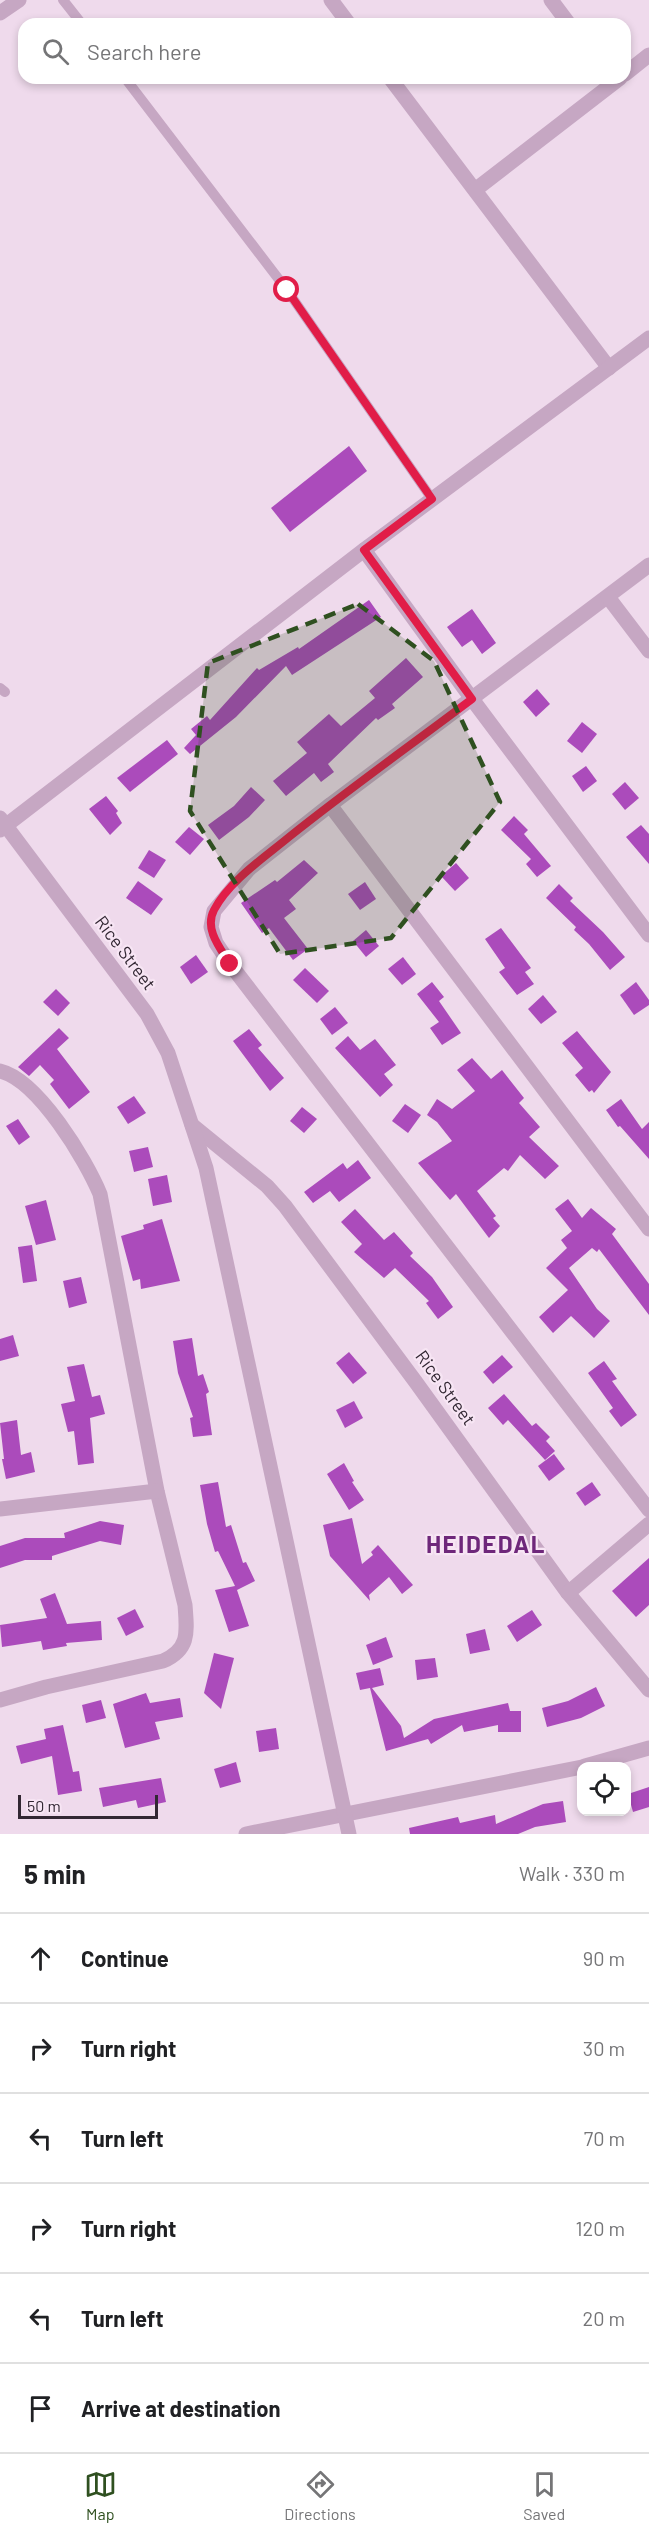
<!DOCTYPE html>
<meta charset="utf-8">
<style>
:root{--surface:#fff;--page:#f2f2f2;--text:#202124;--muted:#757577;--line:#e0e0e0;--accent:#2f5020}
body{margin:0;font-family:Barlow,sans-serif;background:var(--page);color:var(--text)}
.controls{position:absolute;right:18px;bottom:18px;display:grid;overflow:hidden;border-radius:12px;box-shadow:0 3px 9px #0003}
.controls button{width:54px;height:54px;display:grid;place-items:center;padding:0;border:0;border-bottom:2px solid var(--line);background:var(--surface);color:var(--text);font:30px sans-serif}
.scale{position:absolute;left:18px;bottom:15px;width:140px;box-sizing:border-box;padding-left:6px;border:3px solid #322733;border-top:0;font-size:16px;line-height:21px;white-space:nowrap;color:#322733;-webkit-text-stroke:4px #f7e5f4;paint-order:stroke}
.stop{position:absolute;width:18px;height:18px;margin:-14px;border:4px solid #e11d48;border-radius:50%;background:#fff}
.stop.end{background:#e11d48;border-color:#fff;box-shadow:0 2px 6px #0008}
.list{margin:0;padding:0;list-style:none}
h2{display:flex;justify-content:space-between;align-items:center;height:78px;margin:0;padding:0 24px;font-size:26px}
h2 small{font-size:20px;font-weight:400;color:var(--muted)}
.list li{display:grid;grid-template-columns:39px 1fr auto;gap:18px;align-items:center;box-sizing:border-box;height:90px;padding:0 24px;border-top:2px solid var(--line)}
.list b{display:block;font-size:22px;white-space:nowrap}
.list em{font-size:20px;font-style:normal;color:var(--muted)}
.icon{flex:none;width:33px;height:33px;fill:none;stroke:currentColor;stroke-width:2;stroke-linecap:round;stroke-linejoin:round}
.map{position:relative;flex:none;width:649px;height:1834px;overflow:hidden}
.search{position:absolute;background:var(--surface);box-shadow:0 3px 9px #0003;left:18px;right:18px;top:18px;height:66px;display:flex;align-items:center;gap:15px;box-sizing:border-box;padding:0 21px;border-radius:18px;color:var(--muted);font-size:22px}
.sheet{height:618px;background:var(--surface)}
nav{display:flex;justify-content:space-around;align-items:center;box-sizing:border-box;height:84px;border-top:2px solid var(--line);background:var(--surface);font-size:16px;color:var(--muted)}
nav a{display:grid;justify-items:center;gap:3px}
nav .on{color:var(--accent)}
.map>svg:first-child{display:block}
</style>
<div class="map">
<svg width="649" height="1834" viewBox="0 0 649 1834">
<rect width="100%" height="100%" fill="#efdaec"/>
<g fill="#ab4bbb">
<path d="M349,446L367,471L290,532L271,508Z"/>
<path d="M369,600L381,617L292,675L286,666L236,717L190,754L184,748L196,735L191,729L207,716L210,720L257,668L259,670L298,647L299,649Z"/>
<path d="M472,609L496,643L482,654L472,640L462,647L447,627Z"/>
<path d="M406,658L423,677L392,704L395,708L378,720L376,718L328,764L334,772L321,782L314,773L286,796L273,781L307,753L297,742L329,714L341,726L375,698L369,691Z"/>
<path d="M537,689L550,704L536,717L523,702Z"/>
<path d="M582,722L597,734L582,753L567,741Z"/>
<path d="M167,740L178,754L130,792L117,778Z"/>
<path d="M586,766L597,781L583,792L572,776Z"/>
<path d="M625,782L639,798L625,810L612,794Z"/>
<path d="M251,787L265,800L249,817L219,840L208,825L234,806Z"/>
<path d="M106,796L118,811L116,813L122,823L110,835L89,809Z"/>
<path d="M514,816L528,830L524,834L551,866L537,877L526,864L531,859L501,830Z"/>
<path d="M641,825L649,834V864L626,837Z"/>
<path d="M189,827L204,839L190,855L175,842Z"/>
<path d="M149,850L166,860L154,878L138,868Z"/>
<path d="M304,860L318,873L289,900L296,909L284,918L308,949L293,960L269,928L262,933L241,903L275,880L277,882Z"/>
<path d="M456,863L469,878L455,891L441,876Z"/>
<path d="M138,881L163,899L151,915L126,898Z"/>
<path d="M365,882L376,899L360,910L348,894Z"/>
<path d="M559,884L573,898L570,901L603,932L625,957L610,970L589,944L574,930L576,927L546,898Z"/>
<path d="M501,928L531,968L525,972L534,984L517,995L499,972L505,968L485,939Z"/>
<path d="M366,930L379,946L366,957L353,941Z"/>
<path d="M196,955L208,972L191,984L180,967Z"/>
<path d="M403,957L416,974L402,985L388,969Z"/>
<path d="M305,968L329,991L317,1003L293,980Z"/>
<path d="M432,982L444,997L439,1001L461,1033L442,1045L430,1028L439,1022L417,994Z"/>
<path d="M636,982L649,1000V1005L634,1015L620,995Z"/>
<path d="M56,989L70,1003L58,1016L43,1002Z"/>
<path d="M543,995L557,1012L541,1024L528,1009Z"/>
<path d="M335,1007L348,1023L332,1035L320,1019Z"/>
<path d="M59,1028L69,1038L57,1049L90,1092L69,1109L50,1084L54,1080L40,1065L29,1076L18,1067Z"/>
<path d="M249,1029L262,1045L258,1048L284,1078L270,1091L233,1041Z"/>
<path d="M577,1031L611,1072L594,1093L592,1090L589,1092L575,1075L583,1068L562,1043Z"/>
<path d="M348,1036L360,1050L375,1039L396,1065L384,1074L393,1085L380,1097L335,1048Z"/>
<path d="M472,1058L491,1079L502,1070L524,1098L519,1103L540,1127L529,1137L559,1166L545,1179L520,1155L508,1171L504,1168L477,1191L496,1216L493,1218L500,1226L489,1238L456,1194L450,1200L418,1163L452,1141L437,1122L427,1115L437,1099L452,1109L475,1091L457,1070Z"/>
<path d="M134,1096L146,1113L128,1124L117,1107Z"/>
<path d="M621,1099L642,1129L649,1122V1159L620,1126L618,1127L606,1110Z"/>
<path d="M405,1104L421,1115L408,1133L392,1121Z"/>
<path d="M302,1107L317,1119L304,1133L290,1121Z"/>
<path d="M18,1119L30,1137L19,1145L6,1126Z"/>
<path d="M148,1147L153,1167L134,1172L129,1151Z"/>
<path d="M358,1160L371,1178L339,1202L330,1191L313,1203L304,1192L343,1163L347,1169Z"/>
<path d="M167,1175L172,1202L153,1206L148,1179Z"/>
<path d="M568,1199L582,1218L591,1208L616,1229L612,1234L649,1284V1315L599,1249L597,1252L592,1248L569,1268L597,1309L610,1321L594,1338L571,1316L553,1333L539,1317L568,1290L546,1268L567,1248L561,1240L572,1231L555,1209Z"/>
<path d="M46,1200L56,1240L36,1245L25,1206Z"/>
<path d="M355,1209L384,1240L394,1232L413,1253L410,1256L432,1277L453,1307L438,1319L426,1303L429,1301L395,1268L384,1278L354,1252L362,1244L341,1222Z"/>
<path d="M162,1219L180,1281L141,1289L140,1279L133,1281L121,1236L144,1229L143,1225Z"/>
<path d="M32,1245L37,1281L23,1283L18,1247Z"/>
<path d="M81,1277L87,1303L69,1308L63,1281Z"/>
<path d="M13,1335L19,1356L0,1361V1339Z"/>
<path d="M192,1338L198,1376L203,1374L209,1392L206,1394L212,1435L193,1437L190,1418L193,1417L178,1373L173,1341Z"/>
<path d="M349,1352L367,1373L353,1384L336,1363Z"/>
<path d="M502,1355L513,1367L493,1384L483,1372Z"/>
<path d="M604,1361L617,1379L612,1381L637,1415L621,1427L609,1411L613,1408L588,1373Z"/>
<path d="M84,1364L92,1397L100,1395L105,1414L90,1418L94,1463L78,1465L74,1431L68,1432L61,1404L75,1401L67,1367Z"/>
<path d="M504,1394L532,1426L536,1423L550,1437L546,1441L555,1451L545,1460L508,1420L503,1425L488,1408Z"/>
<path d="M354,1401L363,1418L345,1428L336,1410Z"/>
<path d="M17,1420L21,1455L31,1452L35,1472L6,1479L2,1459H4L0,1423Z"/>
<path d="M554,1454L565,1469L549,1481L538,1466Z"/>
<path d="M344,1463L354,1481L352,1482L364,1500L349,1510L327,1474Z"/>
<path d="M218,1482L226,1527L231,1525L243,1563L246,1562L255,1581L237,1590L249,1626L229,1632L215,1590L235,1586L218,1551L215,1552L207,1524L200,1485Z"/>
<path d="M592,1482L601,1495L585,1506L576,1493Z"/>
<path d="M352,1518L362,1564L373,1555L371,1552L378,1545L413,1585L402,1594L389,1577L369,1595L370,1601L330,1556L323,1525Z"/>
<path d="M100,1521L124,1525L121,1545L100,1541L52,1556V1560H25L0,1568V1546L25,1538H65L64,1533Z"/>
<path d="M649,1558V1605L636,1617L612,1591Z"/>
<path d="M55,1593L67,1624L101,1621L102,1640L66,1643L67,1646L43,1650L41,1641L2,1647L0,1625L47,1618L40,1599Z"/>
<path d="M135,1609L144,1627L126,1636L117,1618Z"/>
<path d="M532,1610L542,1625L517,1642L507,1626Z"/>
<path d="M485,1629L490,1650L470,1654L466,1634Z"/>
<path d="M386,1637L393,1657L373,1665L366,1645Z"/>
<path d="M214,1653L234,1658L221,1709L204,1693Z"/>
<path d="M435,1658L438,1677L417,1680L415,1660Z"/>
<path d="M380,1668L384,1685L372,1688L401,1726L404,1738L434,1719L508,1703L510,1711H521V1732H498V1725L464,1732L462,1725L431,1744L428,1739L386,1751L370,1688L360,1690L356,1673Z"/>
<path d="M596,1687L605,1706L581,1718L547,1727L542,1708L568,1701Z"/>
<path d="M146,1693L150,1703L180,1698L183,1717L155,1722L160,1739L125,1748L113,1704Z"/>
<path d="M101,1700L106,1718L86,1723L82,1705Z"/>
<path d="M63,1725L73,1772L79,1771L82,1791L58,1795L52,1756L21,1764L16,1746L46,1739L44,1729Z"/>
<path d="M276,1728L279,1749L259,1752L256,1731Z"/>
<path d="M236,1762L241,1782L220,1788L214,1769Z"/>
<path d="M161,1778L166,1802L138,1808L136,1800L103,1807L99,1788Z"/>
<path d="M649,1787V1807L633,1812L628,1794Z"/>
<path d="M563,1801L566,1822L535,1827L518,1834H410L409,1828L458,1817L460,1823L495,1815L496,1824L543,1804Z"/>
</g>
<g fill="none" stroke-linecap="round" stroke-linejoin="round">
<g stroke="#c6a7c3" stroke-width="10">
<path d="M63,0L82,24"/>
<path d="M125,78L287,290L432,499"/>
<path d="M0,688L5,692"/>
</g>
<g stroke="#c6a7c3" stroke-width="15">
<path d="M331,0L349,24"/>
<path d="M551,0L569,24"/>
<path d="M0,13L19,0"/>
<path d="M625,74L649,55"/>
<path d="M390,78L609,368"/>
<path d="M475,190L620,78"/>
<path d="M364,550L472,699L649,935"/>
<path d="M649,565L330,805L249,869L214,911L211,927L216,943L230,964L649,1510"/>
<path d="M608,597L649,651"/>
<path d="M330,805L649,1229"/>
<path d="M0,830L364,550L649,338"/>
<path d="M0,1071C38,1080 86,1160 100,1194L157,1491L185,1605C187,1632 190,1649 163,1661L46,1687L0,1700"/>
<path d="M192,1125L267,1186L285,1206L415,1381L568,1593L649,1690"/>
<path d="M0,1509L157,1491"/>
<path d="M568,1593L649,1524"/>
<path d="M585,1766L649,1748"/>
<path d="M246,1834L582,1767"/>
</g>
<path stroke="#c6a7c3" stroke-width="15" d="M0,818L147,1014L168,1053L206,1168L349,1834"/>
</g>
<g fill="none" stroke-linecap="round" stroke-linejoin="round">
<path stroke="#e11d48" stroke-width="8" d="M230,964C220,948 204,929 214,910C229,881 265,857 289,837C349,789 411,745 472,699L364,550L432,499L287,290"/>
</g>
<path fill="#2f5020" fill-opacity="0.2" stroke="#2f5020" stroke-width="4.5" stroke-dasharray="12 8" stroke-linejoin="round" d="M358,604L434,661L500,802L391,938L280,954L190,811L208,663Z"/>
<g text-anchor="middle" stroke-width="4.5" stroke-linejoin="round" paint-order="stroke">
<g font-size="18" fill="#322733" stroke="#f7e5f4">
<text transform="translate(125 953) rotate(53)" y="6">Rice Street</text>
<text transform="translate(445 1388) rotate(54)" y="6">Rice Street</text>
</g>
<g font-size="24" font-weight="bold" letter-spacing="1.5" fill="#6e277a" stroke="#f7e5f4">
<text x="486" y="1553">HEIDEDAL</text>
</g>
</g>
</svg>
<div class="controls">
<button><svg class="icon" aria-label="locate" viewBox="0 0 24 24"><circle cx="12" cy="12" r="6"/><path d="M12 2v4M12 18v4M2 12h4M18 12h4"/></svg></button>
</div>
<div class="scale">50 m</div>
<div class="stop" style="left:287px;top:290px"></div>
<div class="stop end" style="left:230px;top:964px"></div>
<div class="search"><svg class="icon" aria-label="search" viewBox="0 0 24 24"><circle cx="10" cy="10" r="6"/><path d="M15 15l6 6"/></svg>Search here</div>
</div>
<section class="sheet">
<h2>5 min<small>Walk · 330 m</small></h2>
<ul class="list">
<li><svg class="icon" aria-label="ahead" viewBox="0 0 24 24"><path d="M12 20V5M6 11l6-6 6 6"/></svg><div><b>Continue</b></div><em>90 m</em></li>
<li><svg class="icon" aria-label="right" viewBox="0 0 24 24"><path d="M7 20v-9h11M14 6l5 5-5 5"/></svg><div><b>Turn right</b></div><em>30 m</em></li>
<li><svg class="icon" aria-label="left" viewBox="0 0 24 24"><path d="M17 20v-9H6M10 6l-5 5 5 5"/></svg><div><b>Turn left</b></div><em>70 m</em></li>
<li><svg class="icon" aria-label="right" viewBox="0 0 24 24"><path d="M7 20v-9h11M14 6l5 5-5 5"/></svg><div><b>Turn right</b></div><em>120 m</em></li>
<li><svg class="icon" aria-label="left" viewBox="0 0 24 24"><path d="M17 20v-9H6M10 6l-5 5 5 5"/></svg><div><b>Turn left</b></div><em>20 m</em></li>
<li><svg class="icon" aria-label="arrive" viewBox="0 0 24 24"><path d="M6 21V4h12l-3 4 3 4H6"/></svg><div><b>Arrive at destination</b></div></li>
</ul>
</section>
<nav>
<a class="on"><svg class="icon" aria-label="map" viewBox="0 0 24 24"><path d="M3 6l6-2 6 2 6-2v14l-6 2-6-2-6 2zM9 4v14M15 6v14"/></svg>Map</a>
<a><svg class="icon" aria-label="directions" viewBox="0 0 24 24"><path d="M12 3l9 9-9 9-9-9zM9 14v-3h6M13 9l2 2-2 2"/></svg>Directions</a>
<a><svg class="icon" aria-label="saved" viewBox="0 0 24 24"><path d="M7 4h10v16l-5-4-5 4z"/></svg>Saved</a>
</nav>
